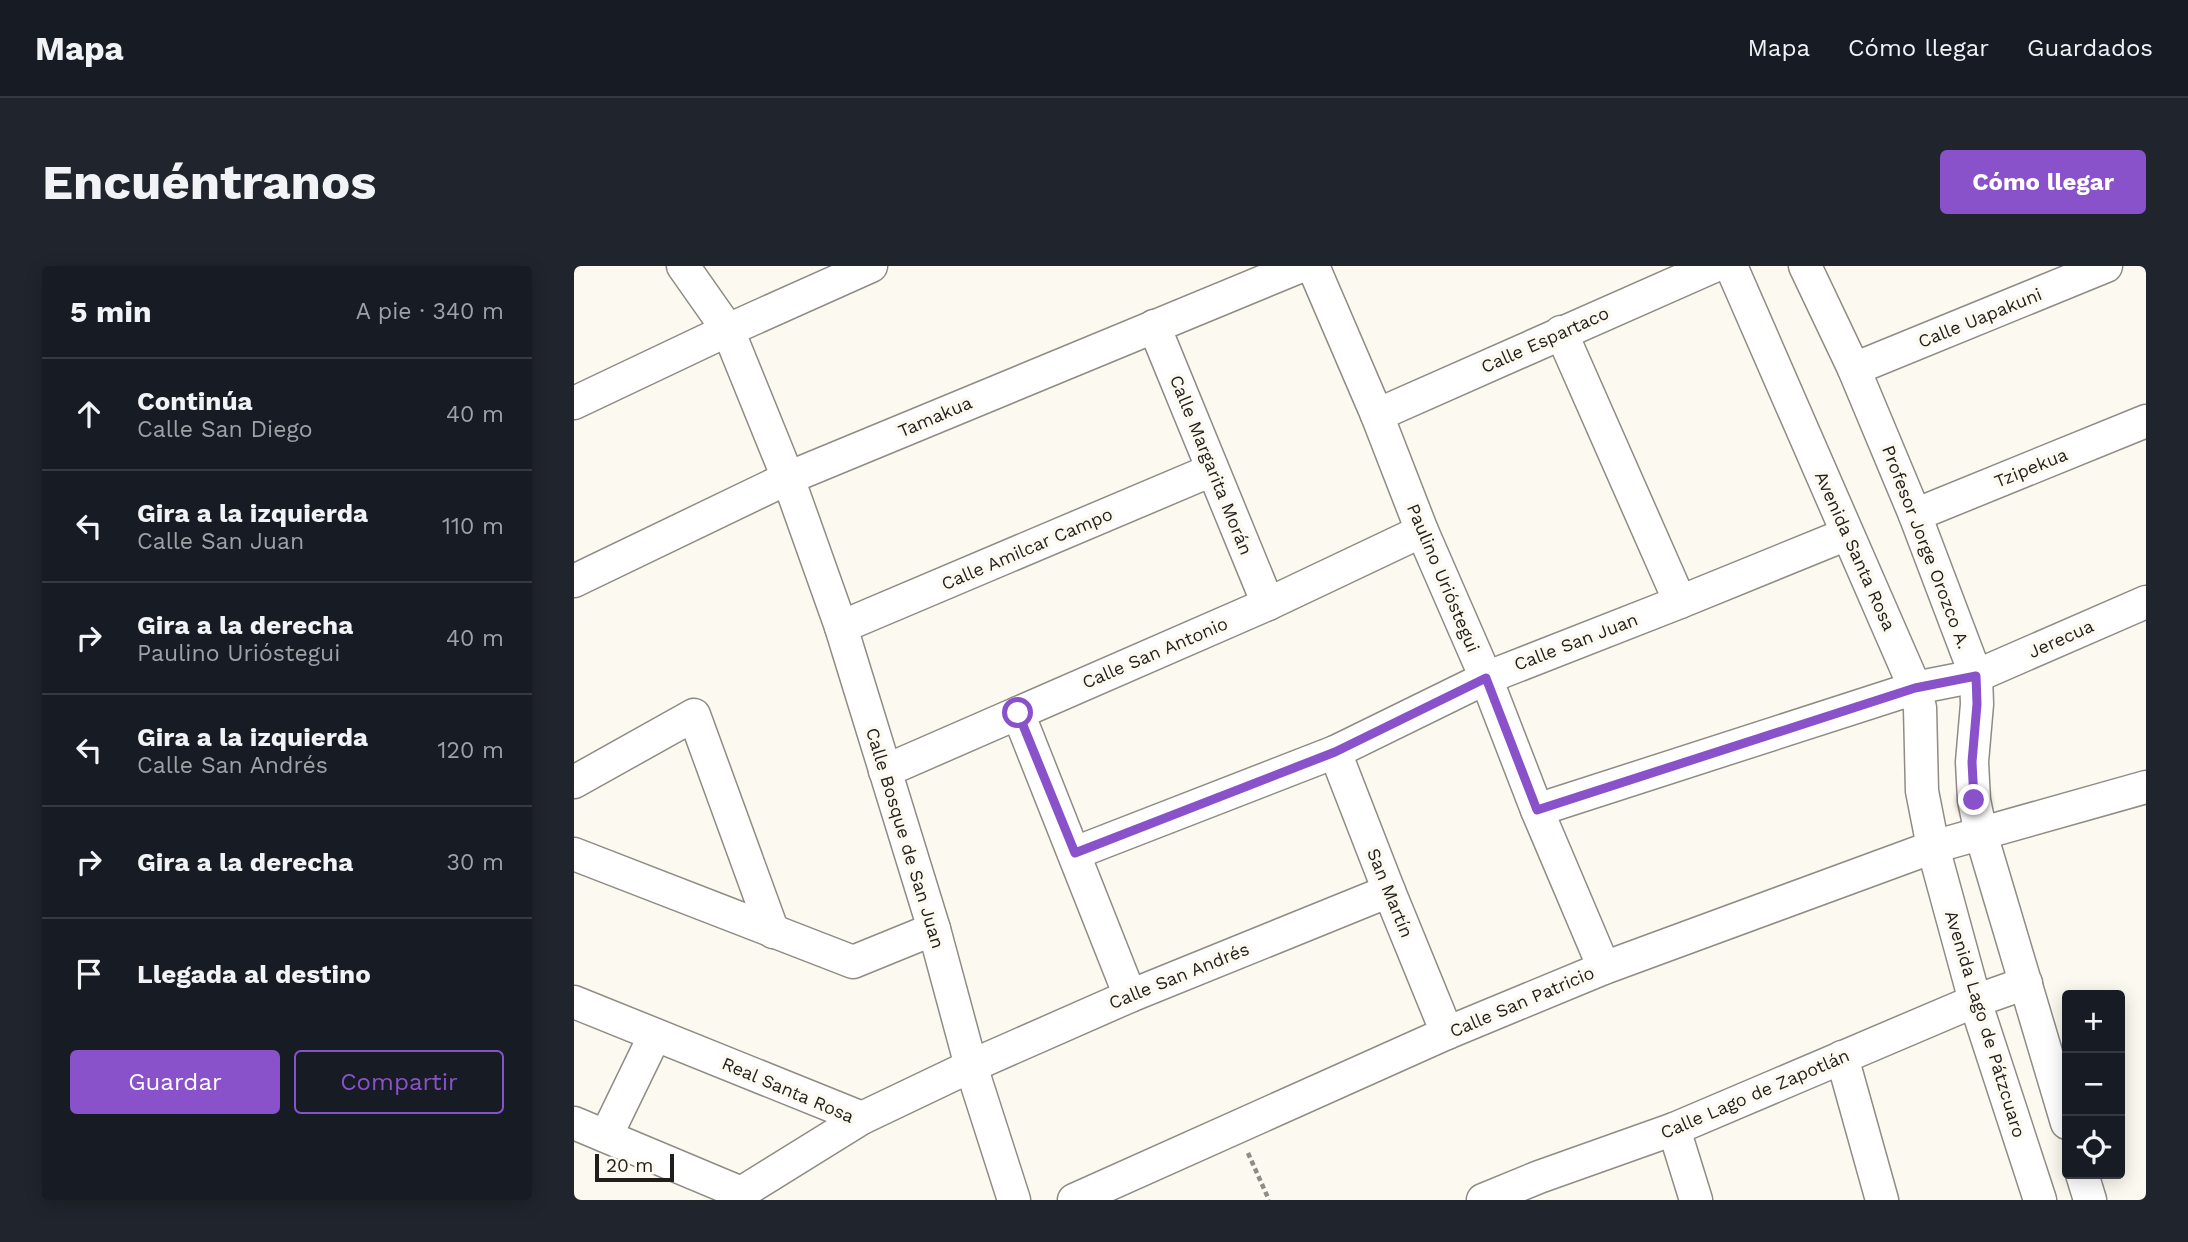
<!DOCTYPE html>
<html lang="es">
<meta charset="utf-8">
<style>
:root{--surface:#171b24;--page:#20242c;--text:#f1f3f6;--muted:#9ea1a6;--line:#363941;--accent:#8a52ca}
body{margin:0;font-family:"Work Sans",sans-serif;background:var(--page);color:var(--text)}
.controls{position:absolute;right:21px;bottom:21px;display:grid;overflow:hidden;border-radius:7px;box-shadow:0 4px 18px #0003}
.controls button{width:63px;height:63px;display:grid;place-items:center;padding:0;border:0;border-bottom:2px solid var(--line);background:var(--surface);color:var(--text);font:35px sans-serif}
.scale{position:absolute;left:21px;bottom:18px;width:79px;box-sizing:border-box;padding-left:7px;border:4px solid #201f1c;border-top:0;font-size:19px;line-height:24px;white-space:nowrap;color:#201f1c;-webkit-text-stroke:5px #fcf9f0;paint-order:stroke}
.stop{position:absolute;width:21px;height:21px;margin:-16px;border:5px solid #8a52ca;border-radius:50%;background:#fff}
.stop.end{background:#8a52ca;border-color:#fff;box-shadow:0 2px 7px #0008}
.list{margin:0;padding:0;list-style:none}
h2{display:flex;justify-content:space-between;align-items:center;height:91px;margin:0;padding:0 28px;font-size:30px}
h2 small{font-size:23px;font-weight:400;color:var(--muted)}
.list li{display:grid;grid-template-columns:46px 1fr auto;gap:21px;align-items:center;box-sizing:border-box;height:112px;padding:0 28px;border-top:2px solid var(--line)}
.list b{display:block;font-size:26px;white-space:nowrap}
.list p{margin:0;font-size:23px;white-space:nowrap;color:var(--muted)}
.list em{font-size:23px;font-style:normal;color:var(--muted)}
.actions{display:flex;gap:14px;padding:21px 28px}
.actions a{flex:1;padding:16px 0;border:2px solid var(--accent);border-radius:7px;text-align:center;font-size:24px;color:var(--accent)}
.actions .main{background:var(--accent);color:#fff}
.icon{flex:none;width:38px;height:38px;fill:none;stroke:currentColor;stroke-width:2;stroke-linecap:round;stroke-linejoin:round}
.map{position:relative;flex:none;width:1572px;height:934px;overflow:hidden;border-radius:7px}
header{display:flex;align-items:center;gap:42px;box-sizing:border-box;height:98px;padding:0 35px;background:var(--surface);border-bottom:2px solid var(--line)}
header strong{font-size:33px}
nav{display:flex;gap:38px;margin-inline-start:auto;font-size:24px}
.intro{display:flex;align-items:center;justify-content:space-between;box-sizing:border-box;height:168px;padding:0 42px}
h1{margin:0;font-size:49px}
.button{padding:18px 32px;border-radius:7px;background:var(--accent);color:#fff;font-size:24px;font-weight:700}
main{display:flex;gap:42px;padding:0 42px}
aside{flex:1;background:var(--surface);border-radius:7px;box-shadow:0 4px 18px #0003}
.map>svg:first-child{display:block}
</style>
<header>
<strong>Mapa</strong>
<nav><a>Mapa</a><a>Cómo llegar</a><a>Guardados</a></nav>
</header>
<div class="intro"><h1>Encuéntranos</h1><a class="button">Cómo llegar</a></div>
<main>
<aside>
<h2>5 min<small>A pie · 340 m</small></h2>
<ul class="list">
<li><svg class="icon" aria-label="ahead" viewBox="0 0 24 24"><path d="M12 20V5M6 11l6-6 6 6"/></svg><div><b>Continúa</b><p>Calle San Diego</p></div><em>40 m</em></li>
<li><svg class="icon" aria-label="left" viewBox="0 0 24 24"><path d="M17 20v-9H6M10 6l-5 5 5 5"/></svg><div><b>Gira a la izquierda</b><p>Calle San Juan</p></div><em>110 m</em></li>
<li><svg class="icon" aria-label="right" viewBox="0 0 24 24"><path d="M7 20v-9h11M14 6l5 5-5 5"/></svg><div><b>Gira a la derecha</b><p>Paulino Urióstegui</p></div><em>40 m</em></li>
<li><svg class="icon" aria-label="left" viewBox="0 0 24 24"><path d="M17 20v-9H6M10 6l-5 5 5 5"/></svg><div><b>Gira a la izquierda</b><p>Calle San Andrés</p></div><em>120 m</em></li>
<li><svg class="icon" aria-label="right" viewBox="0 0 24 24"><path d="M7 20v-9h11M14 6l5 5-5 5"/></svg><div><b>Gira a la derecha</b></div><em>30 m</em></li>
<li><svg class="icon" aria-label="arrive" viewBox="0 0 24 24"><path d="M6 21V4h12l-3 4 3 4H6"/></svg><div><b>Llegada al destino</b></div></li>
</ul>
<div class="actions"><a class="main">Guardar</a><a>Compartir</a></div>
</aside>
<div class="map">
<svg width="1572" height="934" viewBox="0 0 1572 934">
<rect width="100%" height="100%" fill="#fcf9f0"/>
<g fill="none" stroke-linecap="round" stroke-linejoin="round">
<defs>
<g id="minor">
<path d="M109,0L154,64L214,212L267,361L360,663L397,800L440,934"/>
<path d="M739,0L803,149L848,265L912,412L963,544L1030,702"/>
<path d="M1157,0L1341,422L1346,442L1348,525L1359,581L1401,735L1466,934"/>
<path d="M1231,0L1280,103L1341,249L1402,410L1403,438L1398,496L1400,534L1407,568L1493,857"/>
<path d="M580,60L694,338"/>
<path d="M987,66L1106,336"/>
<path d="M1280,103L1532,0"/>
<path d="M0,137L154,64L297,0"/>
<path d="M803,149L1140,0"/>
<path d="M1341,249L1572,155"/>
<path d="M0,315L214,212L727,0"/>
<path d="M267,361L638,204"/>
<path d="M444,447L556,730"/>
<path d="M761,486L815,625L873,767"/>
<path d="M311,505L694,338L848,265"/>
<path d="M0,516L120,449L199,666"/>
<path d="M963,544L1341,422L1402,410L1572,336"/>
<path d="M501,587L761,486L912,412L1106,336L1273,268"/>
<path d="M0,588L279,696L360,663"/>
<path d="M0,736L288,852"/>
<path d="M1268,791L1308,934"/>
<path d="M0,857L167,927L288,852L397,800L556,730L815,625"/>
<path d="M1100,863L1122,934"/>
<path d="M32,870L81,769"/>
<path d="M1508,908L1516,934"/>
<path d="M500,934L873,767L1030,702L1359,581L1572,521"/>
<path d="M909,934L965,911L1100,863L1401,735L1452,717"/>
</g>
</defs>
<use href="#minor" stroke="#908c85" stroke-width="35"/>
<path stroke="#8e8c86" stroke-width="4.5" stroke-dasharray="5 3.5" stroke-linecap="butt" d="M674,887L695,934"/>
<use href="#minor" stroke="#fff" stroke-width="32"/>
</g>
<g fill="none" stroke-linecap="round" stroke-linejoin="round">
<path stroke="#8a52ca" stroke-width="9" d="M444,447L501,587L761,486L912,412L963,544L1341,422L1402,410L1403,438L1398,496L1400,534"/>
</g>
<g text-anchor="middle" stroke-width="7" stroke-linejoin="round" paint-order="stroke">
<g font-size="18" fill="#201f1c" stroke="#fcf9f0">
<text transform="translate(1406 52) rotate(-22)" y="6">Calle Uapakuni</text>
<text transform="translate(971 74) rotate(-24)" y="6">Calle Espartaco</text>
<text transform="translate(361 151) rotate(-23)" y="6">Tamakua</text>
<text transform="translate(637 199) rotate(68)" y="6">Calle Margarita Morán</text>
<text transform="translate(1457 202) rotate(-22)" y="6">Tzipekua</text>
<text transform="translate(1352 281) rotate(69)" y="6">Profesor Jorge Orozco A.</text>
<text transform="translate(453 283) rotate(-23)" y="6">Calle Amilcar Campo</text>
<text transform="translate(1281 285) rotate(66)" y="6">Avenida Santa Rosa</text>
<text transform="translate(869 312) rotate(67)" y="6">Paulino Urióstegui</text>
<text transform="translate(1487 373) rotate(-24)" y="6">Jerecua</text>
<text transform="translate(1002 376) rotate(-21)" y="6">Calle San Juan</text>
<text transform="translate(581 387) rotate(-23)" y="6">Calle San Antonio</text>
<text transform="translate(331 572) rotate(73)" y="6">Calle Bosque de San Juan</text>
<text transform="translate(816 627) rotate(68)" y="6">San Martín</text>
<text transform="translate(605 710) rotate(-22)" y="6">Calle San Andrés</text>
<text transform="translate(948 736) rotate(-23)" y="6">Calle San Patricio</text>
<text transform="translate(1411 758) rotate(73)" y="6">Avenida Lago de Pátzcuaro</text>
<text transform="translate(214 824) rotate(23)" y="6">Real Santa Rosa</text>
<text transform="translate(1181 828) rotate(-23)" y="6">Calle Lago de Zapotlán</text>
</g>
</g>
</svg>
<div class="controls">
<button>+</button>
<button>−</button>
<button><svg class="icon" aria-label="locate" viewBox="0 0 24 24"><circle cx="12" cy="12" r="6"/><path d="M12 2v4M12 18v4M2 12h4M18 12h4"/></svg></button>
</div>
<div class="scale">20 m</div>
<div class="stop" style="left:444px;top:447px"></div>
<div class="stop end" style="left:1400px;top:534px"></div>
</div>
</main>
